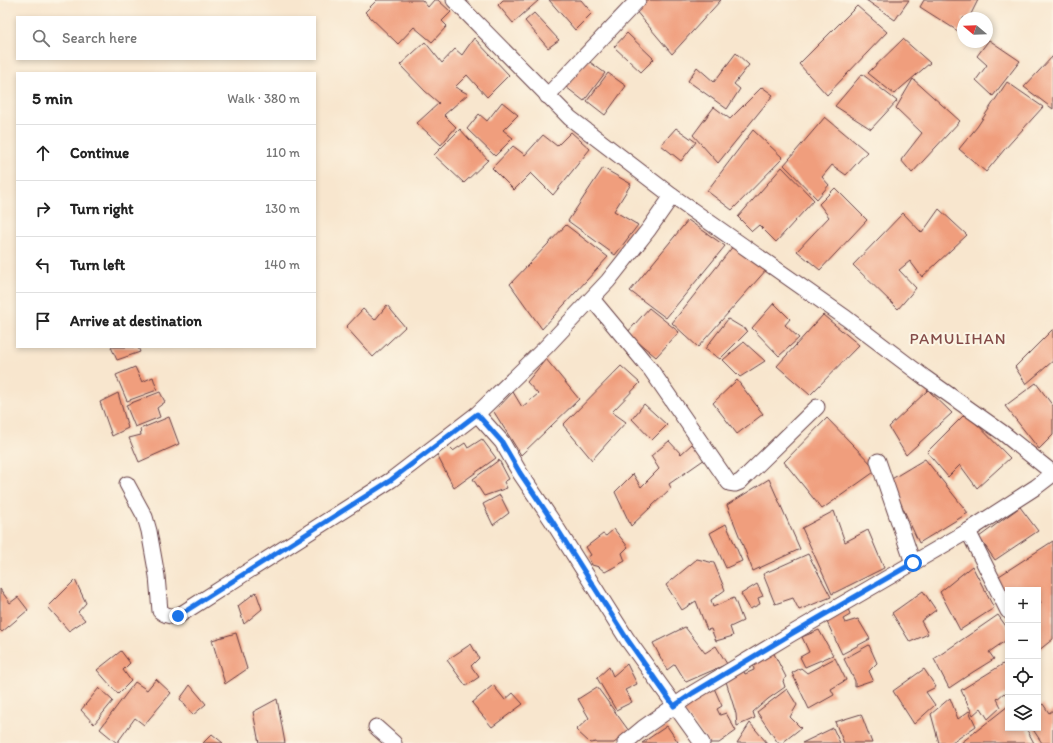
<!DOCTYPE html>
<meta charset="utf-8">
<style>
:root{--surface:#fff;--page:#f6f6f6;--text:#222;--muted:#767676;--line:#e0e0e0}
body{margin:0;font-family:Itim,sans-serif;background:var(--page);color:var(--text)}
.controls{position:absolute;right:12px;bottom:12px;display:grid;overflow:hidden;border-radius:0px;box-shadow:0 2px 6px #0003}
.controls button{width:36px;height:36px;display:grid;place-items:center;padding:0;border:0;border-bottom:1px solid var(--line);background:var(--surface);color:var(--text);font:20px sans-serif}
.compass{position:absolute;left:957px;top:12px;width:36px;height:36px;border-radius:50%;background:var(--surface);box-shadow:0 2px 6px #0003;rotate:289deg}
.stop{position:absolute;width:12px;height:12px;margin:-9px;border:3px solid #1a73e8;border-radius:50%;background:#fff}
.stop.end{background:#1a73e8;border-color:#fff;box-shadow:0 1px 4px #0008}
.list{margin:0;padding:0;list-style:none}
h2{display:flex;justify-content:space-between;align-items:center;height:52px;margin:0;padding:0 16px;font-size:17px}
h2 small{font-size:13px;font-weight:400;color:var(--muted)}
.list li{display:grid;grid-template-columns:26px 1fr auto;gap:12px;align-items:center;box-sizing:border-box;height:56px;padding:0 16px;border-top:1px solid var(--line)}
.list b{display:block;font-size:15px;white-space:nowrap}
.list em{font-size:13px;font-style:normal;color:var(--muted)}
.icon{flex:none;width:22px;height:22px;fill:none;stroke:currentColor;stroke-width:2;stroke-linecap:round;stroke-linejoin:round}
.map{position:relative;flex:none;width:1053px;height:743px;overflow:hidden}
.search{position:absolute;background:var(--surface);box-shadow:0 2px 6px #0003;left:16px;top:16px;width:300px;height:44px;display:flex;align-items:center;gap:10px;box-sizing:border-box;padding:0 14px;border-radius:0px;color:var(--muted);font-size:15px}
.panel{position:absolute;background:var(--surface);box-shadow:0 2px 6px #0003;left:16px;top:72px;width:300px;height:276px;border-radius:0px}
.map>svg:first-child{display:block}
</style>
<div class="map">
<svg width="1053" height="743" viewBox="0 0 1053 743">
<rect width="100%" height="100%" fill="#fcf5e5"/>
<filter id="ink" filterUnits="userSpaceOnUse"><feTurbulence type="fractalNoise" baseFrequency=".025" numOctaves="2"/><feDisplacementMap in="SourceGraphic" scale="8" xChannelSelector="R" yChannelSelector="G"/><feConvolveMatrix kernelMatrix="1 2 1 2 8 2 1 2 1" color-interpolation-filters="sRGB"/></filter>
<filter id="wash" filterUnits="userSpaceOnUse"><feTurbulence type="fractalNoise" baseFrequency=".012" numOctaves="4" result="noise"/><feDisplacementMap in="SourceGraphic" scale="16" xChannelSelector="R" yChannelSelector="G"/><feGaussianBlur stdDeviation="0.9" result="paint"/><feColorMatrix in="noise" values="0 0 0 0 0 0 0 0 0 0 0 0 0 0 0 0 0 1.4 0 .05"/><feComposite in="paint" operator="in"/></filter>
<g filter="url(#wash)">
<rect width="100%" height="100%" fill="#f8e6ce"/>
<g id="blocks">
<g fill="#f09e7d">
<path d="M377,0H422L428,7L434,0H438L451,12L442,21L447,26L432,42L414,27L398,44L365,12Z"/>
<path d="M503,0H539L513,23L498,5Z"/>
<path d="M549,0H581L592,13L575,30Z"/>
<path d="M644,0H721L672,54L635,10Z"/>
<path d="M866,0H909L895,20Z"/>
<path d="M924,0H978L969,18H963V29L961,33L920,7Z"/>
<path d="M857,6L887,32L827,95L799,64Z"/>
<path d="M534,13L559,40L548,48L525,21Z"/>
<path d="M627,33L654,59L641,72L614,47Z"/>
<path d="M474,38L509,75L487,97L467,75L455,87L468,94L444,115L456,127L441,145L417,123L439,103L425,91L400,65L425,42L442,63L455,49L462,55Z"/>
<path d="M903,39L930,63L894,94L868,73Z"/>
<path d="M989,40L1020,61L993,96L976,80L987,65L977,56Z"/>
<path d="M736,53L749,65L734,84L740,89L727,109L688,81L697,67L714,82Z"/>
<path d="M1053,56V109L1024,87Z"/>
<path d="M587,60L605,73L584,101L566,87Z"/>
<path d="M608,73L626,86L605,115L587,101Z"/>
<path d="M862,74L897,101L871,129L835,106Z"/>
<path d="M913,79L960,121L912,173L901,160L922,133L896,108Z"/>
<path d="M1007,82L1043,107L1004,150L986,172L959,149L977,127Z"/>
<path d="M762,87L773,95L718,163L693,135L714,107L730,119Z"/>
<path d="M502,102L518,115L503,130L513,138L495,156L467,129L479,114L487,121Z"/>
<path d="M825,117L867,152L846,175L832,165L822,177L829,185L817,199L784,165Z"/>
<path d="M676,128L696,142L681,161L661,145Z"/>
<path d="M460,129L488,160L464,183L434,155Z"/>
<path d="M753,130L783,158L732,210L707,191Z"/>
<path d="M571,132L590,149L553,195L531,173L514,190L492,168L513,146L525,155L543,135L557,146Z"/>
<path d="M782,167L814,200L776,242L759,225L752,231L738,217Z"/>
<path d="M603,168L631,184L614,211L638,225L615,255L568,221Z"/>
<path d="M835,188L867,220L820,270L797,251L829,217L819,204Z"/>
<path d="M939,209L967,235L922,277L910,261L899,270L916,288L898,309L853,265L903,213L922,233Z"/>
<path d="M688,220L725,246L666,318L630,291Z"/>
<path d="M566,225L608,257L542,329L510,284Z"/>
<path d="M734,245L767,269L698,347L672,323Z"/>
<path d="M774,303L790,319L785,325L799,338L779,356L752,328Z"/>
<path d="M387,305L405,327L373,357L346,327L363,309L375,320Z"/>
<path d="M649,308L679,332L656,357L627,333Z"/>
<path d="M823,315L859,345L810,395L777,366Z"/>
<path d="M728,319L748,331L720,359L705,349Z"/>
<path d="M1053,329V361L1026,384L1015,367Z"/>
<path d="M744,342L765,361L740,377L723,360Z"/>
<path d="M111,347H138L140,352L117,360Z"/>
<path d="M546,359L579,399L521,455L494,412L513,392L522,407L538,394L527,382Z"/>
<path d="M621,366L640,383L612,412L626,422L592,460L563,425Z"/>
<path d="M135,367L142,382L153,377L157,390L127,401L116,375Z"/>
<path d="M737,380L763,414L737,434L713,403Z"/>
<path d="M1036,383L1053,406V435L1039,449L1005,406Z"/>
<path d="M928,390L952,413L906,455L889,427Z"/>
<path d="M160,392L165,402L157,408L160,417L135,427L126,405Z"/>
<path d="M118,393L128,428L112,436L100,402Z"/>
<path d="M644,404L667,425L652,440L632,419Z"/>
<path d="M966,413L1010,458L977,488L960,465L948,477L927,452Z"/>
<path d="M169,417L179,444L139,462L129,438L141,435L140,429Z"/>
<path d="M827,418L877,470L822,509L784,462Z"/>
<path d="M482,439L496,458L454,488L437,455L448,446L453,451L465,443L468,448Z"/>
<path d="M669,441L681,454L692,444L705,459L669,484L671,488L631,526L615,492L633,474L641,487L659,469L651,456Z"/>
<path d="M925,459L968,513L919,543L890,480Z"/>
<path d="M499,460L509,479L504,482L507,488L484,496L473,479Z"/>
<path d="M769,479L800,549L753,571L727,505Z"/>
<path d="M500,495L509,513L493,525L483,504Z"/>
<path d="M1020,507L1038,531L995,560L979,537Z"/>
<path d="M834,511L845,542L868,530L884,568L832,594L802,528Z"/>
<path d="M726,524L742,561L726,568L710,533Z"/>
<path d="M614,529L628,547L622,553L625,561L605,572L599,567L592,565L588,557L591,555L586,547L603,534L606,536Z"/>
<path d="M1053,541V639L1038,651V606L1041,603L1038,597V590H1008V597L996,578Z"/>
<path d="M808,554L831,597L799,610L793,598L775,604L763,574Z"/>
<path d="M697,559L714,563L725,590L711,600L713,607L734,598L743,621L730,627L733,636L716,641L711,629L707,630L696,601L682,610L666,585Z"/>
<path d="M972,566L994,608L960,630L940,592Z"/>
<path d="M75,580L86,603L78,612L85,620L69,631L48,607Z"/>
<path d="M757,584L763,596L758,598L760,604L750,609L741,594Z"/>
<path d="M0,589L10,603L18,597L28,610L2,632L0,630Z"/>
<path d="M923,591L936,610L921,621L928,634L910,642L892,613Z"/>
<path d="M256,592L262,609L244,624L238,606Z"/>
<path d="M848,608L850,615L843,619L845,623L858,619L870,639L842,654L826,620Z"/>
<path d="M998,615L1008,629V639L989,652L994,659L973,672L949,688L934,659Z"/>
<path d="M685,627L705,653L716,646L727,664L686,682L675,664L667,670L653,643Z"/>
<path d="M819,630L833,655L805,667L800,657L809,652L802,637Z"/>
<path d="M236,633L247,669L225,684L212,640Z"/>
<path d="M471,644L479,658L471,666L479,677L466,686L447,660Z"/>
<path d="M869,645L877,663L869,671L873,680L855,686V681L844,659Z"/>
<path d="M772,650L786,677L783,681L785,687L768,699L753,712L755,718L737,726L736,714L725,678L743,670L745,674L754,670L753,662Z"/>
<path d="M121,651L130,663L123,670L131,681L118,694L97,670Z"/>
<path d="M835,658L846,680L831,689L834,695L809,709L792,673L801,668L807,673Z"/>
<path d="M1008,661V696L1004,693L997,699L1001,707L988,719L981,708L973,715L961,690Z"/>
<path d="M627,664L637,684L625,690L632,702L616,710L597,678L609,667L613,676Z"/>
<path d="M924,669L936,687L926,692L935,705L914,724L893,691Z"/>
<path d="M156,679L171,693L144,725L135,718L117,743L100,729L135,682L147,690Z"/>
<path d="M190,685L206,704L193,715L180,699Z"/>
<path d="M493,685L505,700L513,693L523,704L492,727L472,703Z"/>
<path d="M597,687L629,731L614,743H596V742L590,743L576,730L589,718L578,699Z"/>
<path d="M99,688L113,701L94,724L81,710Z"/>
<path d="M714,688L722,706L717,709L720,715L726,713L736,731L719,743H709L680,707Z"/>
<path d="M787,689L797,705L790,717L801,728L782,743H778L757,712Z"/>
<path d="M950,698L958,719L969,711L976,726L952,743H939L931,714Z"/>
<path d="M277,699L285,743H259L253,712Z"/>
<path d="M1043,704L1049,713L1053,710V743H1042L1032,728H1038V708Z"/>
<path d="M1008,706V728H1026L1034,743H961Z"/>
<path d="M861,714L872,743H844L835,722Z"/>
<path d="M750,723L767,743H737Z"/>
<path d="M667,726L678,742L677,743H642Z"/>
<path d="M833,728L840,743H802Z"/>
<path d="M212,734L223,743H203Z"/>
</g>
</g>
</g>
<g filter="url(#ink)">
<use href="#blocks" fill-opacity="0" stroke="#643d43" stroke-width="1"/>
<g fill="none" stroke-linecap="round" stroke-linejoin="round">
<defs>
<g id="minor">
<path d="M454,0L570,118L672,196L846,318L924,377L1003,433L1053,473"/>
<path d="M547,96L638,0"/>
<path d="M592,299L651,370L729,483L735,484L740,482L817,407"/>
<path d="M477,414L502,442L520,473L553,522L627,639L702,743"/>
<path d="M878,461L913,563"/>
<path d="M127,484L145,517L149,531L157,576L160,611C166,616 171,617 178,616L391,480L477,414L546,347L608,281L649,229L672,196"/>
<path d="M968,531L1008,611"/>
<path d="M376,727L394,743"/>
<path d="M625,743L643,728L693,693L791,634L968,531L1036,487L1053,474"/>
</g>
</defs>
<use href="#minor" stroke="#643d43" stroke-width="17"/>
<use href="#minor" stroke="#fff" stroke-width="15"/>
</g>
</g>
<g fill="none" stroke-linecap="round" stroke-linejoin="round" filter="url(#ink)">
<path stroke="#1a73e8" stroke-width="5" d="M178,616L391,480L477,414L502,442L520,473L553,522L627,639L674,706L693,693L791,634L913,563"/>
</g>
<g text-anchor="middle" stroke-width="4" stroke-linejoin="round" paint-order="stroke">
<g font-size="16" letter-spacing="1" fill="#844b48" stroke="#fcf5e5">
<text x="958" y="344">PAMULIHAN</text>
</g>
</g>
</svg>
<div class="controls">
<button>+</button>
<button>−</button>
<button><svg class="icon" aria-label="locate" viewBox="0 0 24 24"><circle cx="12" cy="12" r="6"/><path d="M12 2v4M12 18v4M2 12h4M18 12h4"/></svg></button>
<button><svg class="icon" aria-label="layers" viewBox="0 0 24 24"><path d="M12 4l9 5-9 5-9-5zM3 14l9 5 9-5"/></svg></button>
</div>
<svg class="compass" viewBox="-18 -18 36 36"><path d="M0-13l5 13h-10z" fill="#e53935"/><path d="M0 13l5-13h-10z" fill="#767676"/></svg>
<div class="stop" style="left:913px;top:563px"></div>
<div class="stop end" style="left:178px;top:616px"></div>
<div class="search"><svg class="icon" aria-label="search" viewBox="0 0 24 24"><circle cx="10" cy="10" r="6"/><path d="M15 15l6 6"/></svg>Search here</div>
<section class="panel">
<h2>5 min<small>Walk · 380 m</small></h2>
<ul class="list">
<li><svg class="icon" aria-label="ahead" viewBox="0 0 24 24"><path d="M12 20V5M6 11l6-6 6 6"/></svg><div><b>Continue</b></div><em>110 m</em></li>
<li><svg class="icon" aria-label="right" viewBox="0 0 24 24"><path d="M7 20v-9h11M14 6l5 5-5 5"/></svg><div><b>Turn right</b></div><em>130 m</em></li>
<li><svg class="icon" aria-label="left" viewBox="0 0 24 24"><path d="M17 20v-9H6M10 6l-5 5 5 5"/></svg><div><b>Turn left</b></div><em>140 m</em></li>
<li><svg class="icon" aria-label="arrive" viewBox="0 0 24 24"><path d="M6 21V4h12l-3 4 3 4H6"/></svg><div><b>Arrive at destination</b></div></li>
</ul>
</section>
</div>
